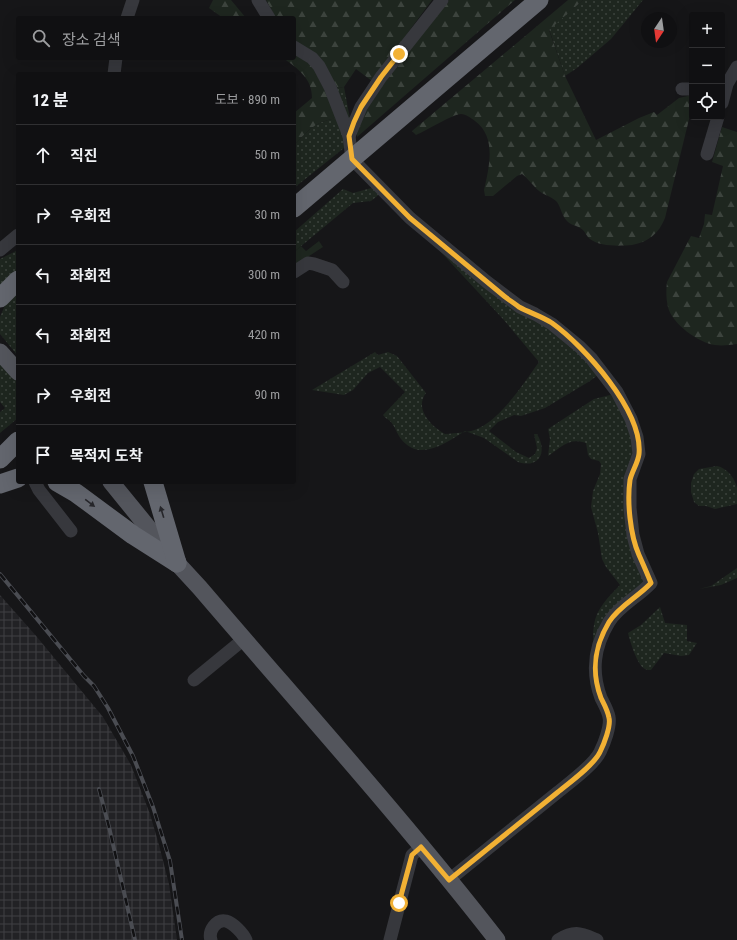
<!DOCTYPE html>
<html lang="ko">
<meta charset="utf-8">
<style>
:root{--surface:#101012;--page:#19191b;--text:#f1f3f6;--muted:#9c9d9f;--line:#303032}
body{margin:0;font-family:"Roboto Condensed","Noto Sans KR",sans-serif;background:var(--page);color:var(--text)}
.controls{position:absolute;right:12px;top:12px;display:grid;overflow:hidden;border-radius:4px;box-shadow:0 4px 16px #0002}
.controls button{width:36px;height:36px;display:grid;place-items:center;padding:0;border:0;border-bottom:1px solid var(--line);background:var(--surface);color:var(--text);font:20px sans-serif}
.compass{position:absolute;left:641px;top:12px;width:36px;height:36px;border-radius:50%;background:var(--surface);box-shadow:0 4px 16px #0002;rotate:193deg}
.stop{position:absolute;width:12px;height:12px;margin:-9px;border:3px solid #f2b134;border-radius:50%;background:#fff}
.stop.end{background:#f2b134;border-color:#fff;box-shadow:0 1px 4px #0008}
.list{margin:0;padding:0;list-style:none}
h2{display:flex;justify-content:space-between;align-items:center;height:52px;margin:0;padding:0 16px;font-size:17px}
h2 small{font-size:13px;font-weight:400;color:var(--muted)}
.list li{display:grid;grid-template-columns:26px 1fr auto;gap:12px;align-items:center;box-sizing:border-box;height:60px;padding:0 16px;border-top:1px solid var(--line)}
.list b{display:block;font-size:15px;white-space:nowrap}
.list em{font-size:13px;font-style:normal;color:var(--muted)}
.icon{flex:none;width:22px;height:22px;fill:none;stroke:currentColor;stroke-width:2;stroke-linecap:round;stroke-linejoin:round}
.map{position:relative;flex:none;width:737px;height:940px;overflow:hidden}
.search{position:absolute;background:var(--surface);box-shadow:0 4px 16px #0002;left:16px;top:16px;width:280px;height:44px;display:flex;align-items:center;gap:10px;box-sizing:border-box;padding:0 14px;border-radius:4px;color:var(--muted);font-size:15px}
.panel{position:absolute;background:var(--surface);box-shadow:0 4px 16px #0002;left:16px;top:72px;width:280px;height:412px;border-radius:4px}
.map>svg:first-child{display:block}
</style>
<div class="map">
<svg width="737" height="940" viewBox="0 0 737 940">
<defs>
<pattern id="industrial-grid" width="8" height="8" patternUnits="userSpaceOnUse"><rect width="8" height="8" fill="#222225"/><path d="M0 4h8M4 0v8" fill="none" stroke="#3f3f43"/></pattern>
<pattern id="grass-dots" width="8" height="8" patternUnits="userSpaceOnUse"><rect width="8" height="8" fill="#1e261f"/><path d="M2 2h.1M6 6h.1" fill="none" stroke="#3c433d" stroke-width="1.8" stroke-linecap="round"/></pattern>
<pattern id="forest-firs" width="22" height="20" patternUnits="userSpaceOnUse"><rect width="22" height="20" fill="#1e261f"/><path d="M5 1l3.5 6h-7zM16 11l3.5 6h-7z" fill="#3c433d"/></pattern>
</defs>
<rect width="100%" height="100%" fill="#161618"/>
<path fill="url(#industrial-grid)" d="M0,595L37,637L103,717L131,765L150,814L159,845L169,884L177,940H0Z"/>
<g fill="url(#grass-dots)">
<path d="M583,0H643L611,39L577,68L565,76L549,29Z"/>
<path d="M317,56L338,88L344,87L351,124Z"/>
<path d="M339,118L345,144L344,148L294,188V145C310,129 315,121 339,118Z"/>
<path d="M375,187L381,193L371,201L353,203L294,252V232L343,189L353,193Z"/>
<path d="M425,235L557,332L599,374L590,381L545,408L521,416L514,415L498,422L489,431L516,452L529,458L535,454L537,448L534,434H537C548,452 539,469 518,462L484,438L465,431C447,442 420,463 401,439C397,434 395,426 390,421C388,419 385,418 383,415L405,392L380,367L368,373L353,390L344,395L312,390L375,352L378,355L388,352L397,356L426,393C414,409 431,426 445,434C456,433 469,433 479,428C502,417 524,383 539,362L503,319Z"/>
<path d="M18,250V274L0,289V259Z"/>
<path d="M18,289V356L0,334V317L5,305Z"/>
<path d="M0,360L18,382V418L0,433V412L5,408L0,402Z"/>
<path d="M614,394L635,442L630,474L645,583L632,596L594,657C594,647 592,635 594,625C596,609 609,596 620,585L606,567L602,559L598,533L591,507L593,491L600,474L601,464L599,461L591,459L588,455L586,443C568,437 561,448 548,456L550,439L548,429L594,399Z"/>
<path d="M717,466C727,468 735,478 737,488C737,493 737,499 737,504L715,509L706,506H699L694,502L691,492V483L694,474L699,469Z"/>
<path d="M737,568V578L721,585L699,589L711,586Z"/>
<path d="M660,607L665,623L687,625V641L697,643L689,655L681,656L664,653L651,670C649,670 647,670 645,669C637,665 630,641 628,633L641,625Z"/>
</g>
<g fill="url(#forest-firs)">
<path d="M213,0H231L246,18H223L209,8Z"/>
<path d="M266,0H432L372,81L356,69L344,87L338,88L331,78L294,42V18H276Z"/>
<path d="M449,0H515L357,137V133L361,117L398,63Z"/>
<path d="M568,0H583L549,30L565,76L596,140L639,118L654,112L657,115L679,98L692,95V111H691L665,218C659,233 649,242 632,245C620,246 600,247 590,239C586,236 585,230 580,228C576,225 570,225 567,221C562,216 561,208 557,202C552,197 547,196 542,193C534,188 529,179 522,174L517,176L493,196H485L484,190C489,168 497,137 475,121C471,118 466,114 461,114C453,114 426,131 416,135L412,131Z"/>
<path d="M294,52L310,62L339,118C315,121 310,129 294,145V113L312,98C312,78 298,69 283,58H294Z"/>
<path d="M722,127L737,132V344C730,345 722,346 715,345C699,343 672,324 668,307C666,299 666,290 667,282L691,236L699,238L704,224L705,214L712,215L723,166L712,162Z"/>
</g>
<path fill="#1e261f" d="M319,241L323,247L294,266V252L301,246L306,251Z"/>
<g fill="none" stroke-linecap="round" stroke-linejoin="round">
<g stroke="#37383d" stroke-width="13">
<path d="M258,0L269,18"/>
<path d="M127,18L133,0"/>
<path d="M294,47L312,58L319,66L330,87L349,136L352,159L410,218L487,282L520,307L535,314L552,324L580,347L591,358L617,392L631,419L637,437L639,454L630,479V508L633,535L638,554L651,583C638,597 619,606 609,622C594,647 591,671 601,698C604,704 608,711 609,717C611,726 604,744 600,752C594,765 569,783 558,792C522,821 485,851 449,880"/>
<path d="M114,74L116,58"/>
<path d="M682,89H692"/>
<path d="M722,103L727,84L737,67"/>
<path d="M349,136L361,107L381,77L442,0"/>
<path d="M707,154L718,117"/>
<path d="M0,250L18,235"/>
<path d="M294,272L308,263L314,264L332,270L343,282"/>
<path d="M35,482L39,490L71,531"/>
<path d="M194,680L244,639"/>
<path d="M211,940C208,931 216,919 226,921C233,923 243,933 246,940"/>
<path d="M390,940L412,855L421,847"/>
<path d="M558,940C575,930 580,933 597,940"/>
</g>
<g stroke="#53555c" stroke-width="17">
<path d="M0,352L18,372"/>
<path d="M111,482L177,563L200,588C300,705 403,819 497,940"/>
</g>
<g stroke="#63666e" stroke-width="19">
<path d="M294,208L539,0"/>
<path d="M0,298L18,280"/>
<path d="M0,459L18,441"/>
<path d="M57,482L76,493L133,535L177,563"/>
<path d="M153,482L177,563"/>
<path d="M0,484L18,478"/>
</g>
<defs>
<g id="rail">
<path d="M0,574L84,676L94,686L108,708L133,756L153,807L170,861L182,940"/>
<path d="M99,789L109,827L135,940"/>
</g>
</defs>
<use href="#rail" stroke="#4a4c52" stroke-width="4"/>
<use href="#rail" stroke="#111113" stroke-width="2.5" stroke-dasharray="8" stroke-linecap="butt"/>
</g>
<defs><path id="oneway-solid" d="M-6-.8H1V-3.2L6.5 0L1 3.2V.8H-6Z"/></defs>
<g fill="#26262a">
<use href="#oneway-solid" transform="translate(90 503) rotate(37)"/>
<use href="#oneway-solid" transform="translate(162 512) rotate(-107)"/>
</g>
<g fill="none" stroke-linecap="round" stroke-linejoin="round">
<path stroke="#f2b134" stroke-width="5" d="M399,54L381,77L361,107L354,122L349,136L352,159L410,218L504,296C509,300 514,303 519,307C530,313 541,316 552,323C584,346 643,411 639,454C638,463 632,471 630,480C627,501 630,535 639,555C643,564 647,573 651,583C638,597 619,606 609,622C594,647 591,671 601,698C604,704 608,711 609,718C611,726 604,744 600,752C594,765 569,783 558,792C522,821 485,851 449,880L421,847L412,855L399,903"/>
</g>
</svg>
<div class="controls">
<button>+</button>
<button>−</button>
<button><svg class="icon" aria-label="locate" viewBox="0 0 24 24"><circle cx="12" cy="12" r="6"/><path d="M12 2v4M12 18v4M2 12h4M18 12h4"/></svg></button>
</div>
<svg class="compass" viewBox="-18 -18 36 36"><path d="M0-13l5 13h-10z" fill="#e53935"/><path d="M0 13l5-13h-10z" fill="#9c9d9f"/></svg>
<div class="stop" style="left:399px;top:903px"></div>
<div class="stop end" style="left:399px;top:54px"></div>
<div class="search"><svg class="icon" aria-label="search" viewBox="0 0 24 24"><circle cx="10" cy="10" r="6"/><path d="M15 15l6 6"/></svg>장소 검색</div>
<section class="panel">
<h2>12 분<small>도보 · 890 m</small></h2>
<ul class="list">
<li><svg class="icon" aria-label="ahead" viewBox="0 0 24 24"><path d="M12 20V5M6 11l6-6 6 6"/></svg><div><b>직진</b></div><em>50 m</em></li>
<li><svg class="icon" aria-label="right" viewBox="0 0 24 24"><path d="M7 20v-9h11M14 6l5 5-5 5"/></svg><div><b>우회전</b></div><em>30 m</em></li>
<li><svg class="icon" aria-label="left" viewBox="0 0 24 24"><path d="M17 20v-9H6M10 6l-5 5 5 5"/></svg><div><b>좌회전</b></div><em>300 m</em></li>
<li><svg class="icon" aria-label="left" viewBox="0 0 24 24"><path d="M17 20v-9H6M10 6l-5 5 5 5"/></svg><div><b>좌회전</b></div><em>420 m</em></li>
<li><svg class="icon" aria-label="right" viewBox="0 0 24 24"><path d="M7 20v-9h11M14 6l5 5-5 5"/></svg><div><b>우회전</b></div><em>90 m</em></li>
<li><svg class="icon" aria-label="arrive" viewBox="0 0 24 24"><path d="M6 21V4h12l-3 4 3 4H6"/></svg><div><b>목적지 도착</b></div></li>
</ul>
</section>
</div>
